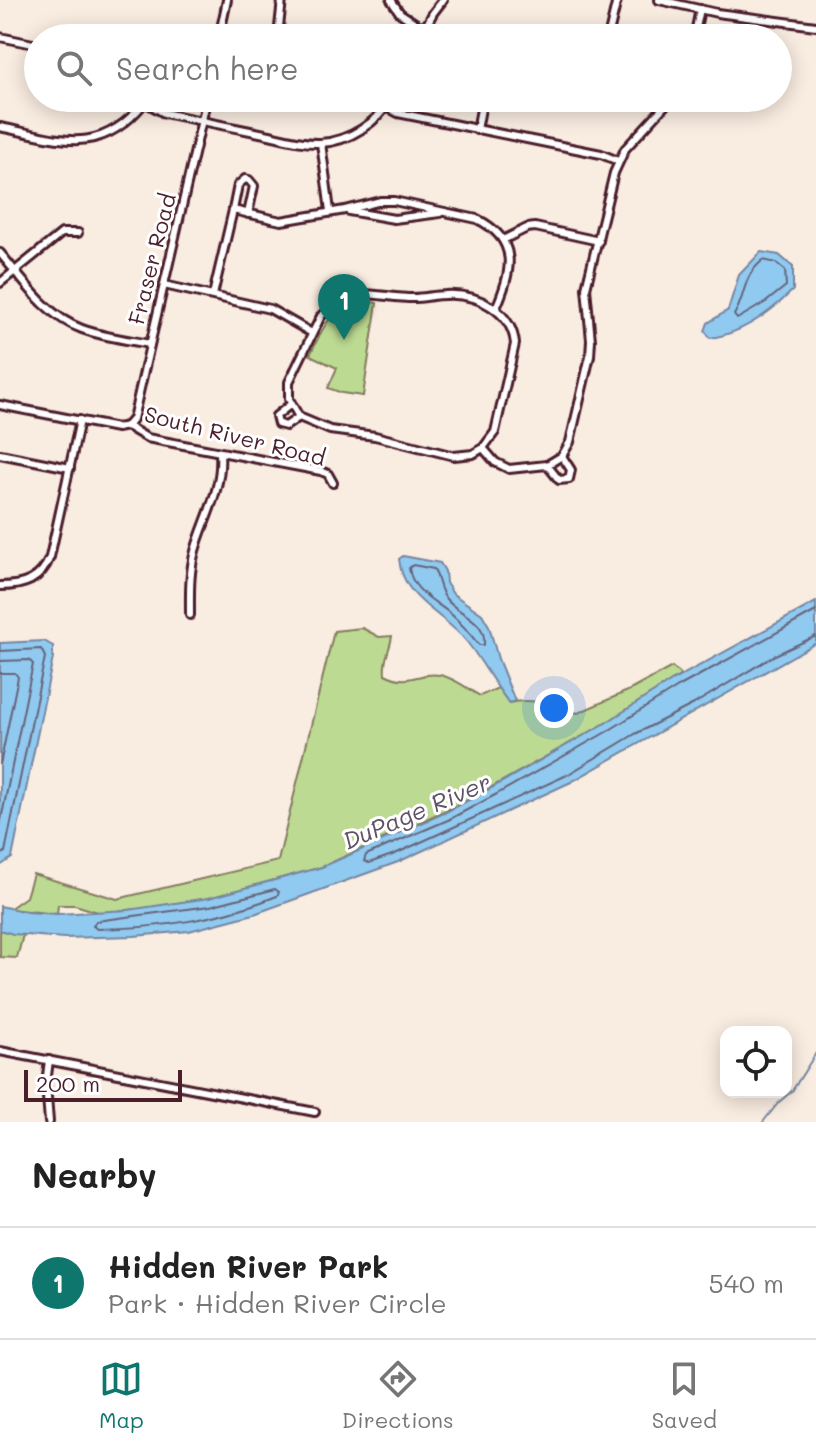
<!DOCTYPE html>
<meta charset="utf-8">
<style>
:root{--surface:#fff;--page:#f6f6f6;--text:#222;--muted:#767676;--line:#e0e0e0;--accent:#0f766e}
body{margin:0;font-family:Mali,sans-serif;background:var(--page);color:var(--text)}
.controls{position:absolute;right:24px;bottom:24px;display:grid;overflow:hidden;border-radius:16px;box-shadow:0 4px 20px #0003}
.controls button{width:72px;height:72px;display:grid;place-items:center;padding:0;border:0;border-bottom:2px solid var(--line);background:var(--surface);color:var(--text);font:40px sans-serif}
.scale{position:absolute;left:24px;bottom:20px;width:158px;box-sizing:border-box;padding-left:8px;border:4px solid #4a1f2b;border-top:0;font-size:22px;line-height:28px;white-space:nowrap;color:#4a1f2b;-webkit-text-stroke:6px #fff;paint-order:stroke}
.you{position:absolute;left:554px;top:708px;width:28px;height:28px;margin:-20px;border:6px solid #fff;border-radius:50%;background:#1a73e8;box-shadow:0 0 0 12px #1a73e833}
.badge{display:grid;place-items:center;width:52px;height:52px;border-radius:50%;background:var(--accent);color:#fff;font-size:26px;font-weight:700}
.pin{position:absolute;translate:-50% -66px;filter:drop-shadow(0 2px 4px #0008)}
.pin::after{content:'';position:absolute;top:42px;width:28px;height:24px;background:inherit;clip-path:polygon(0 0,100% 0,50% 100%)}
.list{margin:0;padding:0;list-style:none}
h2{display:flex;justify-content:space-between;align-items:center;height:104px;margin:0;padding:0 32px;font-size:34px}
h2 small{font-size:26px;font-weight:400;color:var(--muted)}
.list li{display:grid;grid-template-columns:52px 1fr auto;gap:24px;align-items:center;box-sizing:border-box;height:112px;padding:0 32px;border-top:2px solid var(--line)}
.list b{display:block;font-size:30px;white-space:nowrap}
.list p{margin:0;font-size:26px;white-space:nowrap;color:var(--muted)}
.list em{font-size:26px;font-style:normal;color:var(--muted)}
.icon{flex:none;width:44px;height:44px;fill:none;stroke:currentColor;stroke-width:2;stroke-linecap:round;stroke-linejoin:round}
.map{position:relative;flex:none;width:816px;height:1122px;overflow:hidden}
.search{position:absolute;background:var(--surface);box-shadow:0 4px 20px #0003;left:24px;right:24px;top:24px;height:88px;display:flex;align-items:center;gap:20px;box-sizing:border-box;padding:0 28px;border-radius:44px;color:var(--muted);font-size:30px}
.sheet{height:216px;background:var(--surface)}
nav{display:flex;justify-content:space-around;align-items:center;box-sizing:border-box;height:112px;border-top:2px solid var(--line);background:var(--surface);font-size:22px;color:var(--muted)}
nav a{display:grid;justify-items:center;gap:4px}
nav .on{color:var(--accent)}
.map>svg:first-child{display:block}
</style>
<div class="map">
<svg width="816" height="1122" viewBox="0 0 816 1122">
<rect width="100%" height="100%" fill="#f9ece1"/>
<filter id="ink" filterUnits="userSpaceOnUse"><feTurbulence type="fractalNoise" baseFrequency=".0125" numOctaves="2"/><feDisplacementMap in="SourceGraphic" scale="16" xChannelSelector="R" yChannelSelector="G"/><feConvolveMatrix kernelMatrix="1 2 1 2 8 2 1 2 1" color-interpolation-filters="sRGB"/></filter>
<g filter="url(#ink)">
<g fill="#bcda92" stroke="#837c5e" stroke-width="2">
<path d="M363,301L377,303L363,396L342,393L328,388L337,368L310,355C323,328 331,305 363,301Z"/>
<path d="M362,628L379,637L392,636C390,651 383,659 385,674C410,687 419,671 440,675C455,678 468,689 480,696L498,688L509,703C533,697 555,706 578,713L630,690L672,667L681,675L604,724L472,798L322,867L209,898L146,908L101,913L75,905H58L57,914L9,909L26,897L33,874L117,899L278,861L334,631Z"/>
<path d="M0,930L23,935L17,958L0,957Z"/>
</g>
<g fill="#90caf0" stroke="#7486a1" stroke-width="2">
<path d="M761,252L779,255L793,267V290C771,312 741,334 710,338L705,331L708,323L728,310L739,275Z"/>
<path d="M403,556L440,563L445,571L446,583L453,594L482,614L489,626L498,659L515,701L509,703C494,684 482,661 467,642C443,612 403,601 399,559Z"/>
<path d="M816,602V643L571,782L398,862L254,914L189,931L134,936L64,938L13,934L0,930V906L27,912L57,914L128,910L209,898L322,867L444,813L493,787L604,724L673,680Z"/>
<path d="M44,641L53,646V658L12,858L0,866V643Z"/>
</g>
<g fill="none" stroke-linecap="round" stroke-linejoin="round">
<g stroke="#66637a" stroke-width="2">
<path d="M763,260L776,263L785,270L786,286L766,302L737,319L734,315C747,294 741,278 763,260Z"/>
<path d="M413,565L434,569C439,579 439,589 446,599C460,616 487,619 484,645H479C471,635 462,624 452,615C436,601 412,592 409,568Z"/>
<path d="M816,611L678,687L608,731L497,794L448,820L366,855L364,861L369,863L395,854L567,775L635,734L694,704L775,655L816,636"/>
<path d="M0,651L41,649L45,657L5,852L0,856"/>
<path d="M0,661L29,660L33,664L0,825"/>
<path d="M0,673H15L18,677L0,765"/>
<path d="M275,889L279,892L277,896C218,920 160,928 97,929L93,926L96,921L210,906Z"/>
</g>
<path stroke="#7486a1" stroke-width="2" d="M763,1122L779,1102L792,1091L816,1053"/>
<defs>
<g id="minor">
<path d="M282,0L279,27L283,38"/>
<path d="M391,0L400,13L424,29"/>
<path d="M659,0L717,13L816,26"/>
<path d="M0,37L38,45"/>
<path d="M219,38L227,0"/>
<path d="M420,38L433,13L443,0"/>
<path d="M608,38L617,0"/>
<path d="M694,38L700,9"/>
<path d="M138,98L164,113L178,116C207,122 236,128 265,134C283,138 302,144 320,143C349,142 378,122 392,98"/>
<path d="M387,107L398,113L601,154L618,161"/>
<path d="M0,127C60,139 99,158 144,103"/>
<path d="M477,130L483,98"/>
<path d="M321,143L330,211"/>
<path d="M233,210L238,185L245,179L249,180L254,186L248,214"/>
<path d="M349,211L394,219L440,213"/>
<path d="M503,240L527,228L535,227L599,241"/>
<path d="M0,253C24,281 46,316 82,329C103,337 128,340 150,344"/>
<path d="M0,283L62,233H78"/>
<path d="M164,285L270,309L312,333"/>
<path d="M356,294C375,293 394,298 413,298C424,298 434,295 445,295C477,293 512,311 515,344L495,432L483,448L473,454L454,456L375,436L330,430L299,417L289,399V382L321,316L339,300Z"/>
<path d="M213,295L233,210L281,221L345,210L381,201H394L477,219C520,240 512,272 496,308"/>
<path d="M291,404L276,416L278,424L286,426L299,417"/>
<path d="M0,405L117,428L127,426"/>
<path d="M127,426L133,419L207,98"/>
<path d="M127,426L147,438L321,471L328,474L333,483"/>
<path d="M483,448L495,462L509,469L547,465L562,456L570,442L590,356L591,340L586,288L614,173L625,149L672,98"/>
<path d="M0,454L70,468"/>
<path d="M547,465L559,480L569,479L571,470L562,456"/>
<path d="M0,586C24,586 41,580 50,557L80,420"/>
<path d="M190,615C190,594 189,573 195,551C204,518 223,489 220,453"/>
<path d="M0,1051L315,1112"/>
<path d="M49,1060L46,1084L49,1122"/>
</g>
</defs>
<use href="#minor" stroke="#4a1f2b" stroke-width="12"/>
<use href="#minor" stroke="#fff" stroke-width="6"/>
</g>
</g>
<g text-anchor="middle" stroke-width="6" stroke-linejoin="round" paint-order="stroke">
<g font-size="22" fill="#4a1f2b" stroke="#fff">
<text transform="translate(152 259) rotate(-76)" y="8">Fraser Road</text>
<text transform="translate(235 436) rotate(14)" y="8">South River Road</text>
</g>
<g font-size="24" font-style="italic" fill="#5f5266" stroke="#fff">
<text transform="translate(417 812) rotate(-23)" y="8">DuPage River</text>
</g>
</g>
</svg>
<div class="controls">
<button><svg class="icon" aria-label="locate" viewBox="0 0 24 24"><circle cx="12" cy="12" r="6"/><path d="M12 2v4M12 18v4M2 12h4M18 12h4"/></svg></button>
</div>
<div class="scale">200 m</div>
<div class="you"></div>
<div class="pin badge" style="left:344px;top:340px">1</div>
<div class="search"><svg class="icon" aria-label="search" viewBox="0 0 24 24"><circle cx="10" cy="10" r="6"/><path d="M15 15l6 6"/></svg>Search here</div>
</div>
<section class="sheet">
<h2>Nearby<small></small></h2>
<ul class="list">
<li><span class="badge">1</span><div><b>Hidden River Park</b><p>Park · Hidden River Circle</p></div><em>540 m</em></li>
</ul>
</section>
<nav>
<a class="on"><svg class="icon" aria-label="map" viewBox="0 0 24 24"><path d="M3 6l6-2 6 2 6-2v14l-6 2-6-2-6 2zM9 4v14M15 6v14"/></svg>Map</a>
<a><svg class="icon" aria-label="directions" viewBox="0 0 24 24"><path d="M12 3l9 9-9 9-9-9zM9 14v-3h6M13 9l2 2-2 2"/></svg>Directions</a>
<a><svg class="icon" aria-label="saved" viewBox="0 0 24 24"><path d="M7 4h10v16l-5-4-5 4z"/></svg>Saved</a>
</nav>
